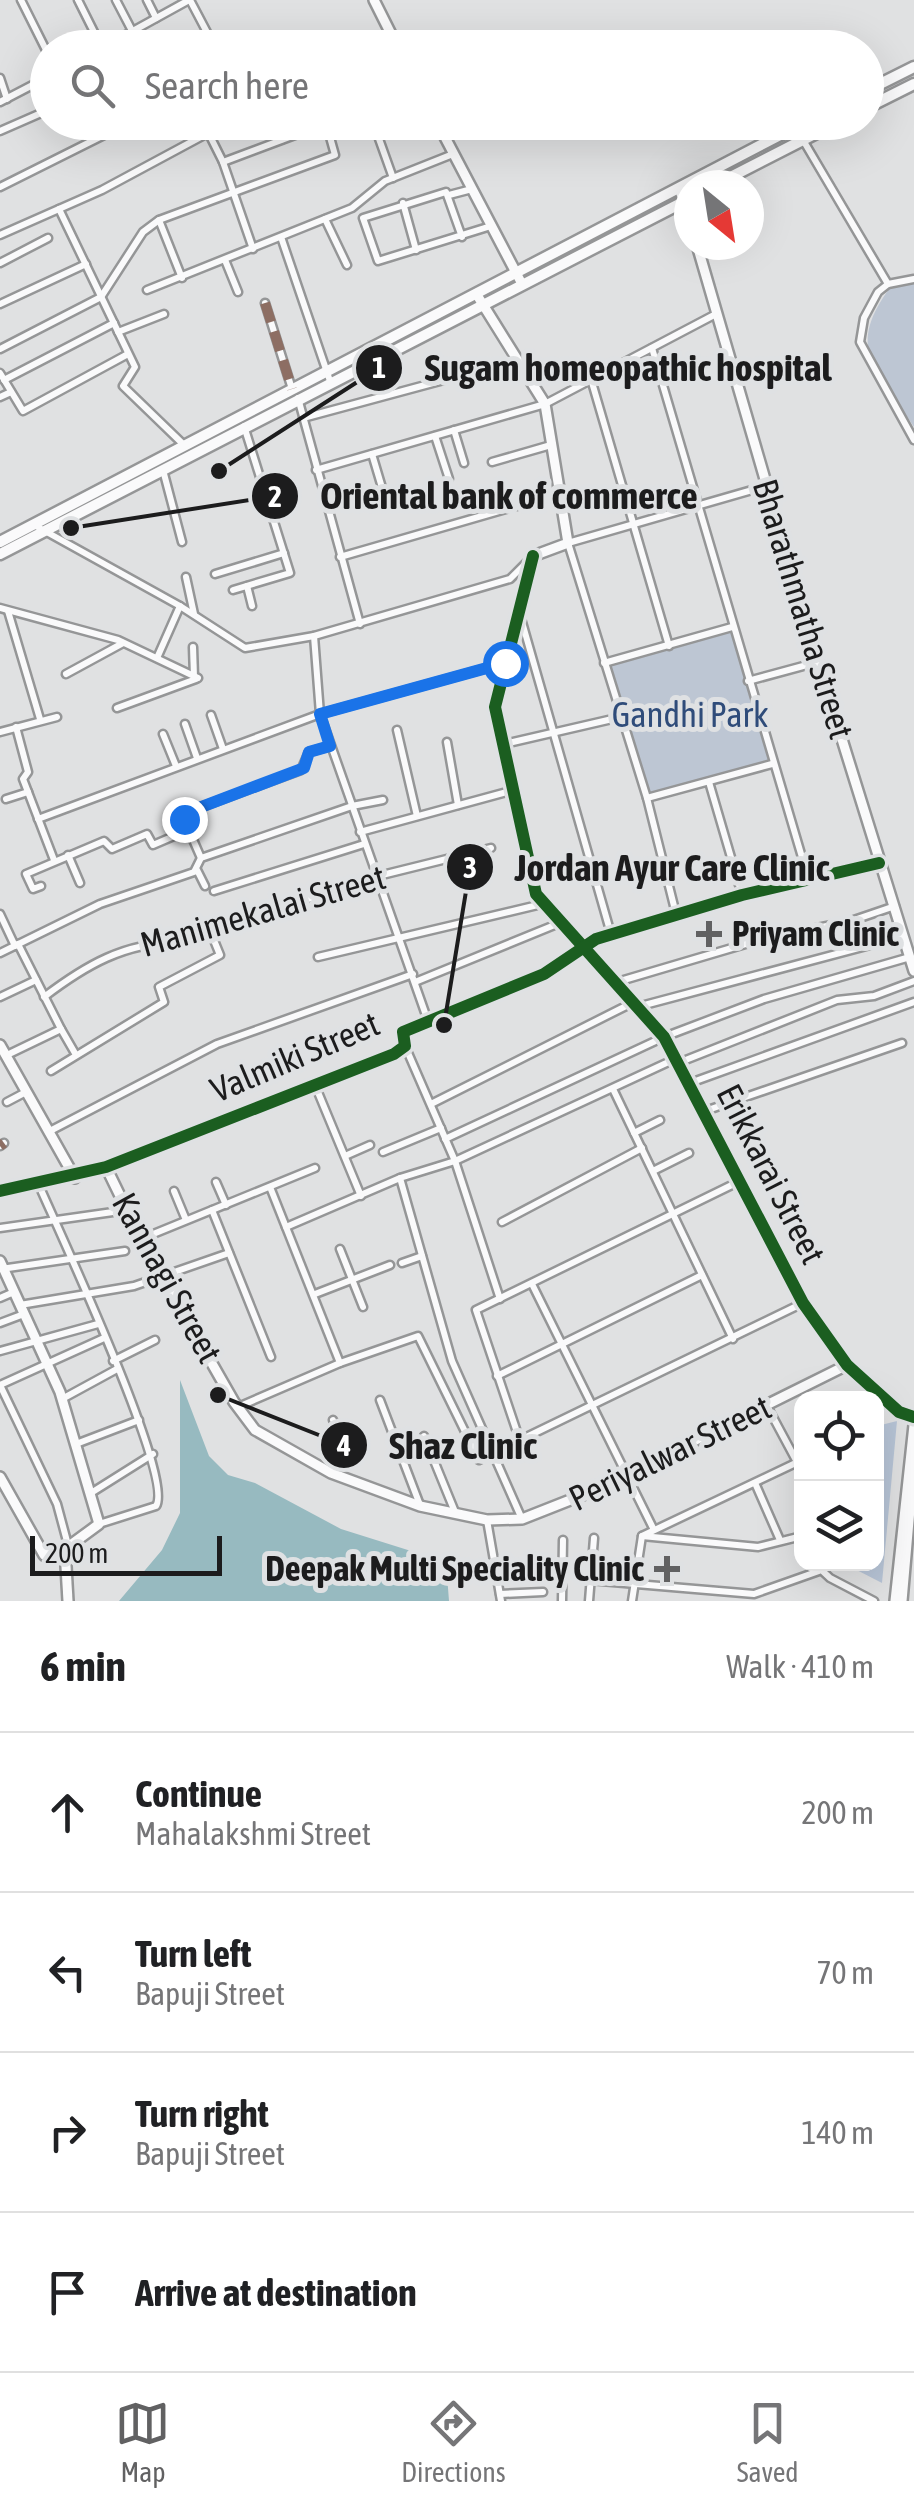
<!DOCTYPE html>
<meta charset="utf-8">
<style>
:root{--surface:#fff;--page:#f6f6f6;--text:#202124;--muted:#757577;--line:#e0e0e0;--accent:#616162}
body{margin:0;font-family:"Asap Condensed",sans-serif;background:var(--page);color:var(--text)}
.controls{position:absolute;right:30px;bottom:30px;display:grid;overflow:hidden;border-radius:20px;box-shadow:0 10px 40px #0002}
.controls button{width:90px;height:90px;display:grid;place-items:center;padding:0;border:0;border-bottom:2px solid var(--line);background:var(--surface);color:var(--text);font:50px sans-serif}
.compass{position:absolute;left:674px;top:170px;width:90px;height:90px;border-radius:50%;background:var(--surface);box-shadow:0 10px 40px #0002;rotate:150deg}
.scale{position:absolute;left:30px;bottom:25px;width:192px;box-sizing:border-box;padding-left:10px;border:5px solid #1c1c1d;border-top:0;font-size:28px;line-height:35px;white-space:nowrap;color:#1c1c1d;-webkit-text-stroke:8px #dfe1e3;paint-order:stroke}
.stop{position:absolute;width:30px;height:30px;margin:-22px;border:8px solid #1a73e8;border-radius:50%;background:#fff}
.stop.end{background:#1a73e8;border-color:#fff;box-shadow:0 2px 10px #0008}
.list{margin:0;padding:0;list-style:none}
h2{display:flex;justify-content:space-between;align-items:center;height:130px;margin:0;padding:0 40px;font-size:42px}
h2 small{font-size:32px;font-weight:400;color:var(--muted)}
.list li{display:grid;grid-template-columns:65px 1fr auto;gap:30px;align-items:center;box-sizing:border-box;height:160px;padding:0 40px;border-top:2px solid var(--line)}
.list b{display:block;font-size:38px;white-space:nowrap}
.list p{margin:0;font-size:32px;white-space:nowrap;color:var(--muted)}
.list em{font-size:32px;font-style:normal;color:var(--muted)}
.icon{flex:none;width:55px;height:55px;fill:none;stroke:currentColor;stroke-width:2;stroke-linecap:round;stroke-linejoin:round}
.map{position:relative;flex:none;width:914px;height:1601px;overflow:hidden}
.search{position:absolute;background:var(--surface);box-shadow:0 10px 40px #0002;left:30px;right:30px;top:30px;height:110px;display:flex;align-items:center;gap:25px;box-sizing:border-box;padding:0 35px;border-radius:55px;color:var(--muted);font-size:38px}
.sheet{height:770px;background:var(--surface)}
nav{display:flex;justify-content:space-around;align-items:center;box-sizing:border-box;height:140px;border-top:2px solid var(--line);background:var(--surface);font-size:28px;color:var(--muted)}
nav a{display:grid;justify-items:center;gap:5px}
nav .on{color:var(--accent)}
.map>svg:first-child{display:block}
</style>
<div class="map">
<svg width="914" height="1601" viewBox="0 0 914 1601">
<rect width="100%" height="100%" fill="#e0e1e2"/>
<g fill="#bdc6d3">
<path d="M914,282V427C879,371 844,351 889,289Z"/>
<path d="M732,627L771,761L648,798L604,663Z"/>
</g>
<path fill="#b7c4d6" d="M897,1421L882,1583L845,1564H876L877,1426Z"/>
<path fill="#97bac0" d="M180,1380L209,1456L228,1475L255,1483L341,1529L446,1562L449,1601H119L162,1550L180,1513Z"/>
<g fill="none" stroke-linecap="round" stroke-linejoin="round">
<defs>
<g id="street">
<path d="M21,0L48,54"/>
<path d="M78,0L102,48"/>
<path d="M116,0L141,48"/>
<path d="M147,0L156,18"/>
<path d="M190,0L210,38"/>
<path d="M102,48L189,0"/>
<path d="M0,78L7,99"/>
<path d="M0,102L48,77"/>
<path d="M203,122L223,162L253,249"/>
<path d="M272,122L283,139"/>
<path d="M373,122L393,178"/>
<path d="M0,131L48,110"/>
<path d="M803,140L888,284"/>
<path d="M223,162L327,123"/>
<path d="M0,187L130,122"/>
<path d="M449,195L472,189"/>
<path d="M403,203L416,250"/>
<path d="M59,209L135,367L123,386L185,446"/>
<path d="M325,219L347,265"/>
<path d="M159,220L182,278"/>
<path d="M0,235L102,190L208,133"/>
<path d="M281,237L330,381"/>
<path d="M462,237L446,192L363,218L378,261L491,226"/>
<path d="M225,260L238,292"/>
<path d="M0,263L48,238"/>
<path d="M914,279L888,284L878,292L864,318L860,342L914,440"/>
<path d="M147,290L352,208L385,181L453,154"/>
<path d="M265,303L292,389"/>
<path d="M0,304L86,264"/>
<path d="M118,332L164,314"/>
<path d="M652,348L809,881"/>
<path d="M0,349L101,297L143,232L159,220L335,155L326,123"/>
<path d="M0,373L23,411L128,354"/>
<path d="M591,379L669,646"/>
<path d="M4,380L114,323"/>
<path d="M0,397L11,392"/>
<path d="M298,398L360,624"/>
<path d="M303,418L455,377"/>
<path d="M454,430L464,463"/>
<path d="M435,436L449,479"/>
<path d="M372,454L383,491"/>
<path d="M492,462L551,445"/>
<path d="M163,470L182,542"/>
<path d="M316,470L545,404L716,314"/>
<path d="M34,525L180,606L245,648L314,636L510,579L532,557"/>
<path d="M340,557L558,494"/>
<path d="M215,574L284,553"/>
<path d="M186,577L194,614"/>
<path d="M247,586L252,606"/>
<path d="M233,590L290,573L244,426"/>
<path d="M0,608L118,640L198,678"/>
<path d="M8,611L40,719"/>
<path d="M520,615L611,934"/>
<path d="M314,636L320,714L428,1021"/>
<path d="M193,647L194,677"/>
<path d="M157,658L180,606"/>
<path d="M604,663L732,627"/>
<path d="M66,674L123,643"/>
<path d="M748,681L818,662"/>
<path d="M117,708L196,679"/>
<path d="M211,715L223,749"/>
<path d="M185,724L197,758"/>
<path d="M16,727L28,772L23,779L54,860"/>
<path d="M397,730L417,816"/>
<path d="M0,732L57,717"/>
<path d="M163,734L176,766"/>
<path d="M447,742L458,805"/>
<path d="M504,744L621,717"/>
<path d="M709,782L742,895"/>
<path d="M647,798L772,764"/>
<path d="M6,799L28,792"/>
<path d="M38,819L320,714L505,663"/>
<path d="M360,832L514,790"/>
<path d="M68,855L80,883"/>
<path d="M201,858L184,819L188,812L301,770L309,752L330,746"/>
<path d="M197,870L205,886"/>
<path d="M41,886L33,889L26,874L104,841L112,849L147,834L153,845L188,830"/>
<path d="M214,891L364,844"/>
<path d="M0,914L15,946"/>
<path d="M676,914L647,798L568,543L766,486"/>
<path d="M0,953L100,904L194,872L201,858L352,806L383,800"/>
<path d="M318,957L542,904"/>
<path d="M415,982L562,922"/>
<path d="M617,982L759,940L851,921L895,906"/>
<path d="M0,997L36,980"/>
<path d="M44,997C86,965 124,943 178,942L378,876L491,848"/>
<path d="M637,1007L904,936"/>
<path d="M61,1029L76,1055"/>
<path d="M405,1046L455,1161L500,1299"/>
<path d="M7,1055L61,1029L18,944"/>
<path d="M678,1063L837,1000L874,996L914,981"/>
<path d="M51,1071L164,1002L159,987L220,955L209,928"/>
<path d="M690,1083L914,1002"/>
<path d="M315,1085L361,1196"/>
<path d="M613,1089L733,1339"/>
<path d="M7,1102L26,1092"/>
<path d="M431,1104L634,1002"/>
<path d="M705,1111L902,1043"/>
<path d="M48,1132L217,1044L413,974"/>
<path d="M634,1133L660,1120"/>
<path d="M445,1139L664,1037L764,999L910,957"/>
<path d="M0,1146L4,1143"/>
<path d="M383,1152L441,1128"/>
<path d="M345,1156L370,1145"/>
<path d="M653,1171L689,1153"/>
<path d="M216,1182L226,1205"/>
<path d="M38,1183C57,1227 175,1478 156,1506L99,1524"/>
<path d="M270,1187L340,1363"/>
<path d="M174,1191L186,1220"/>
<path d="M212,1210L271,1357"/>
<path d="M502,1222L642,1148"/>
<path d="M286,1227L400,1178"/>
<path d="M0,1228L127,1210"/>
<path d="M141,1239L315,1168"/>
<path d="M340,1249L363,1307"/>
<path d="M402,1263L422,1256"/>
<path d="M1,1269L125,1251"/>
<path d="M532,1284L653,1528"/>
<path d="M315,1294L390,1265"/>
<path d="M0,1298L14,1292"/>
<path d="M20,1305L134,1286L229,1253"/>
<path d="M0,1323L24,1314"/>
<path d="M0,1351L98,1324"/>
<path d="M113,1361L155,1340"/>
<path d="M497,1376L702,1275"/>
<path d="M0,1385L57,1504L68,1545"/>
<path d="M0,1385L104,1338"/>
<path d="M62,1399L117,1369"/>
<path d="M380,1400L420,1505"/>
<path d="M767,1406L797,1462"/>
<path d="M238,1407L340,1363L418,1336L479,1460L803,1303"/>
<path d="M424,1436L455,1512"/>
<path d="M520,1441L476,1310L740,1181"/>
<path d="M76,1444L139,1420"/>
<path d="M331,1473L345,1450L333,1420"/>
<path d="M755,1483L780,1540"/>
<path d="M91,1493L153,1454"/>
<path d="M522,1519L452,1361L400,1178L455,1161L675,1059"/>
<path d="M487,1520L501,1601"/>
<path d="M642,1536L758,1547L802,1536"/>
<path d="M815,1564L830,1578L874,1601"/>
<path d="M495,1566L543,1564"/>
<path d="M589,1580L754,1594L819,1571"/>
<path d="M500,1594L543,1592"/>
<path d="M562,1601L563,1540"/>
<path d="M589,1601L594,1538"/>
<path d="M632,1601L642,1536L802,1460"/>
</g>
<g id="secondary">
<path d="M374,0L398,48"/>
<path d="M437,122L522,284"/>
<path d="M679,188L689,217"/>
<path d="M697,245L818,662L914,971"/>
<path d="M477,295L545,404L568,543L533,556L495,707L536,894L664,1037L803,1303L847,1365L899,1412L914,1417"/>
<path d="M0,1045L75,1178"/>
<path d="M106,1167L141,1239L234,1402L255,1430L331,1473L420,1506L487,1520L522,1519L593,1491L847,1365"/>
<path d="M0,1191L106,1167L394,1054L405,1046L403,1032L544,974L596,939L742,895L879,863"/>
<path d="M0,1261L60,1392L99,1524L65,1549L44,1555L0,1477"/>
<path d="M65,1549L68,1601"/>
<path d="M895,1601L914,1425"/>
<path d="M902,1601L914,1463"/>
</g>
<g id="primary">
<path d="M866,91L914,67"/>
<path d="M866,108L914,84"/>
<path d="M715,185L838,122"/>
<path d="M0,542L805,122"/>
<path d="M0,554L689,199"/>
</g>
</defs>
<use href="#street" stroke="#959697" stroke-width="11"/>
<use href="#secondary" stroke="#959697" stroke-width="14"/>
<use href="#primary" stroke="#959697" stroke-width="15"/>
<use href="#street" stroke="#fafafb" stroke-width="6"/>
<use href="#secondary" stroke="#fafafb" stroke-width="9"/>
<use href="#primary" stroke="#fafafb" stroke-width="10"/>
<g stroke="#8d6e63" stroke-width="10" stroke-dasharray="20 10" stroke-linecap="butt">
<path d="M265,303L292,389"/>
<path d="M0,1146L4,1143"/>
</g>
<defs>
<g id="cycleway">
<path d="M533,556L495,707L536,894L664,1037L803,1303L847,1365L899,1412L914,1417"/>
<path d="M0,1191L106,1167L394,1054L405,1046L403,1032L544,974L596,939L742,895L879,863"/>
</g>
</defs>
<use href="#cycleway" stroke="#dfe1e3" stroke-width="19"/>
<use href="#cycleway" stroke="#1b5e20" stroke-width="12"/>
</g>
<g fill="none" stroke-linecap="round" stroke-linejoin="round">
<path stroke="#1a73e8" stroke-width="12" d="M184,819L188,812L304,768L309,752L330,746L320,714L505,663"/>
</g>
<g fill="#616162" stroke="#dfe1e3" stroke-width="4">
<path d="M704 919h10v10h10v10h-10v10h-10v-10h-10v-10h10z"/>
<path d="M662 1554h10v10h10v10h-10v10h-10v-10h-10v-10h10z"/>
</g>
<g text-anchor="middle" stroke-width="10" stroke-linejoin="round" paint-order="stroke">
<g font-size="35" fill="#1c1c1d" stroke="#dfe1e3">
<text transform="translate(803 609) rotate(73)" y="12">Bharathmatha Street</text>
<text transform="translate(263 911) rotate(-16)" y="12">Manimekalai Street</text>
<text transform="translate(295 1057) rotate(-23)" y="12">Valmiki Street</text>
<text transform="translate(771 1174) rotate(63)" y="12">Erikkarai Street</text>
<text transform="translate(167 1278) rotate(61)" y="12">Kannagi Street</text>
<text transform="translate(670 1453) rotate(-26)" y="12">Periyalwar Street</text>
</g>
<g font-size="35" fill="#2f4c7a" stroke="#dfe1e3">
<text x="690" y="727">Gandhi Park</text>
</g>
<g font-size="35" font-weight="bold" fill="#1c1c1d" stroke="#dfe1e3" text-anchor="start">
<text x="732" y="946">Priyam Clinic</text>
<text x="644" y="1581" text-anchor="end">Deepak Multi Speciality Clinic</text>
</g>
</g>
<path fill="none" stroke="#1c1c1d" stroke-width="4" d="M219 471L379 368M71 528L275 496M444 1025L470 867M218 1395L344 1445"/>
<g fill="#1c1c1d" stroke="#dfe1e3" stroke-width="4">
<circle cx="219" cy="471" r="10"/>
<circle cx="71" cy="528" r="10"/>
<circle cx="444" cy="1025" r="10"/>
<circle cx="218" cy="1395" r="10"/>
<circle cx="379" cy="368" r="25"/>
<circle cx="275" cy="496" r="25"/>
<circle cx="470" cy="867" r="25"/>
<circle cx="344" cy="1445" r="25"/>
</g>
<g font-size="30" text-anchor="middle" font-weight="bold" fill="#fff">
<text x="379" y="378">1</text>
<text x="275" y="507">2</text>
<text x="470" y="878">3</text>
<text x="344" y="1456">4</text>
</g>
<g font-size="38" text-anchor="middle" font-weight="bold" fill="#1c1c1d" stroke="#dfe1e3" stroke-width="10" stroke-linejoin="round" paint-order="stroke">
<text x="628" y="381">Sugam homeopathic hospital</text>
<text x="509" y="509">Oriental bank of commerce</text>
<text x="672" y="881">Jordan Ayur Care Clinic</text>
<text x="463" y="1459">Shaz Clinic</text>
</g>
</svg>
<div class="controls">
<button><svg class="icon" aria-label="locate" viewBox="0 0 24 24"><circle cx="12" cy="12" r="6"/><path d="M12 2v4M12 18v4M2 12h4M18 12h4"/></svg></button>
<button><svg class="icon" aria-label="layers" viewBox="0 0 24 24"><path d="M12 4l9 5-9 5-9-5zM3 14l9 5 9-5"/></svg></button>
</div>
<svg class="compass" viewBox="-18 -18 36 36"><path d="M0-13l5 13h-10z" fill="#e53935"/><path d="M0 13l5-13h-10z" fill="#757577"/></svg>
<div class="scale">200 m</div>
<div class="stop" style="left:505px;top:663px"></div>
<div class="stop end" style="left:184px;top:819px"></div>
<div class="search"><svg class="icon" aria-label="search" viewBox="0 0 24 24"><circle cx="10" cy="10" r="6"/><path d="M15 15l6 6"/></svg>Search here</div>
</div>
<section class="sheet">
<h2>6 min<small>Walk · 410 m</small></h2>
<ul class="list">
<li><svg class="icon" aria-label="ahead" viewBox="0 0 24 24"><path d="M12 20V5M6 11l6-6 6 6"/></svg><div><b>Continue</b><p>Mahalakshmi Street</p></div><em>200 m</em></li>
<li><svg class="icon" aria-label="left" viewBox="0 0 24 24"><path d="M17 20v-9H6M10 6l-5 5 5 5"/></svg><div><b>Turn left</b><p>Bapuji Street</p></div><em>70 m</em></li>
<li><svg class="icon" aria-label="right" viewBox="0 0 24 24"><path d="M7 20v-9h11M14 6l5 5-5 5"/></svg><div><b>Turn right</b><p>Bapuji Street</p></div><em>140 m</em></li>
<li><svg class="icon" aria-label="arrive" viewBox="0 0 24 24"><path d="M6 21V4h12l-3 4 3 4H6"/></svg><div><b>Arrive at destination</b></div></li>
</ul>
</section>
<nav>
<a class="on"><svg class="icon" aria-label="map" viewBox="0 0 24 24"><path d="M3 6l6-2 6 2 6-2v14l-6 2-6-2-6 2zM9 4v14M15 6v14"/></svg>Map</a>
<a><svg class="icon" aria-label="directions" viewBox="0 0 24 24"><path d="M12 3l9 9-9 9-9-9zM9 14v-3h6M13 9l2 2-2 2"/></svg>Directions</a>
<a><svg class="icon" aria-label="saved" viewBox="0 0 24 24"><path d="M7 4h10v16l-5-4-5 4z"/></svg>Saved</a>
</nav>
